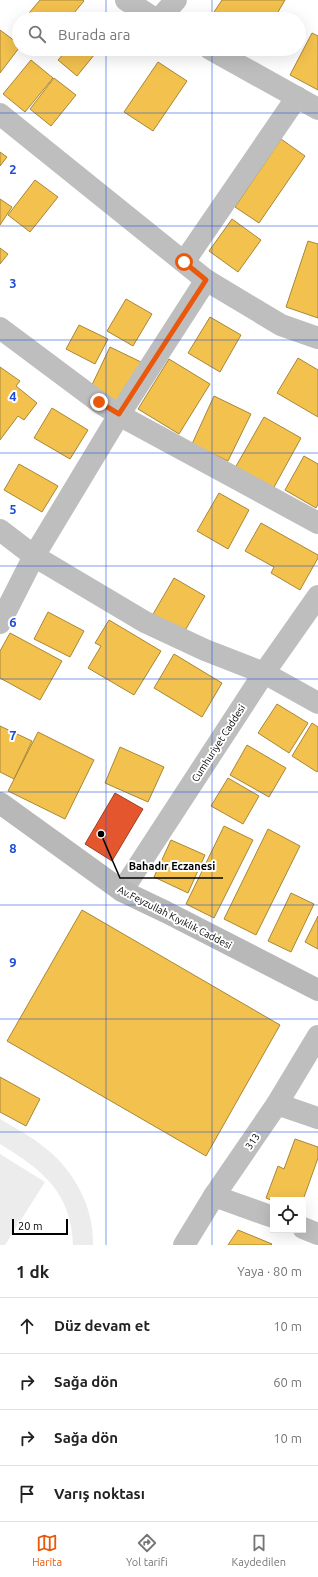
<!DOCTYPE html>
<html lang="tr">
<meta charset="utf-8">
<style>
:root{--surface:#fff;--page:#f2f2f2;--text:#222;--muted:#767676;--line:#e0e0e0;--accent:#ea580c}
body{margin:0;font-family:Ubuntu,sans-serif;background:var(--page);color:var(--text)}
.controls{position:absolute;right:12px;bottom:12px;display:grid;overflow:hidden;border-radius:0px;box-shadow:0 4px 16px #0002}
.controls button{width:36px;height:36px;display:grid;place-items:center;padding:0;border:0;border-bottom:1px solid var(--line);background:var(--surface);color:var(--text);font:20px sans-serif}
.scale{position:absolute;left:12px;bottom:10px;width:56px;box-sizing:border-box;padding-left:4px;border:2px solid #000;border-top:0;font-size:11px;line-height:14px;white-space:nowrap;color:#000;-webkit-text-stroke:3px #fff;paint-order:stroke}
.stop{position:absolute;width:12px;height:12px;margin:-9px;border:3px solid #ea580c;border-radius:50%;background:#fff}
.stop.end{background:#ea580c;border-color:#fff;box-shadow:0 1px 4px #0008}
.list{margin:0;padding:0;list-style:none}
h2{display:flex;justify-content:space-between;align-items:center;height:52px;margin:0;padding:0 16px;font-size:17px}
h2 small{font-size:13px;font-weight:400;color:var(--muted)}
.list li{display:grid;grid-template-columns:26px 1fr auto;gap:12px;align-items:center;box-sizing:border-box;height:56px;padding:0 16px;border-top:1px solid var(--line)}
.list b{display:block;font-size:15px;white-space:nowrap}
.list em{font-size:13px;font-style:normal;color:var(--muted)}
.icon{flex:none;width:22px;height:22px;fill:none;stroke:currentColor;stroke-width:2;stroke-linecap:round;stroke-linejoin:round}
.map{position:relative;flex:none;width:318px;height:1245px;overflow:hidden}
.search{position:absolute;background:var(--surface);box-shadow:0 4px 16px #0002;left:12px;right:12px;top:12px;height:44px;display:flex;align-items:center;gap:10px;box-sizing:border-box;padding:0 14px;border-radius:22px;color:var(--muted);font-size:15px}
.sheet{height:276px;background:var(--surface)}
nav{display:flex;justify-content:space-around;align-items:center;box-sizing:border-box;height:56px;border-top:1px solid var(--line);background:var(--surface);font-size:11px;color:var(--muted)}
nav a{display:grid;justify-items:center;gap:2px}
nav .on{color:var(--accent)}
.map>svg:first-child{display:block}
</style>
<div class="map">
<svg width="318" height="1245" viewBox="0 0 318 1245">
<rect width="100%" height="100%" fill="#fff"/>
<g fill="#ececec">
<path d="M0,1119C15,1128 31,1136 44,1147C74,1170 94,1207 93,1245H73C71,1191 42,1170 0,1144Z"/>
<path d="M0,1154L45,1182L5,1245H0Z"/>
</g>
<g fill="#f2c14e" stroke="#a98737">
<path d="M40,0H83L84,1L69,19H24Z"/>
<path d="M222,0H285L274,19H218L212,15Z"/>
<path d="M98,14L104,19H93Z"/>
<path d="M0,30L19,44V48L0,73Z"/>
<path d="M312,33L318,36V90L290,75Z"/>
<path d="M68,49H99L77,76L58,60Z"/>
<path d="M31,60L53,78L25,112L3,94Z"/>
<path d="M158,62L187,81L153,131L124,112Z"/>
<path d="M54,78L76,95L51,126L30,109Z"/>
<path d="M281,139L305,156L259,223L235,207Z"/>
<path d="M0,152L7,157L0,166Z"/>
<path d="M35,180L58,197L30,232L8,215Z"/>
<path d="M0,199L12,207L0,225Z"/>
<path d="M232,219L261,240L238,272L209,251Z"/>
<path d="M308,241L318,244V318L286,307Z"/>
<path d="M0,248L8,254L0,264Z"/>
<path d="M126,299L152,314L133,346L107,331Z"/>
<path d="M210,317L241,335L220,372L188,353Z"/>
<path d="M79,325L108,339L95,364L66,349Z"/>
<path d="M110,347L141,362L120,404L90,389Z"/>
<path d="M298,358L318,370V417L277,393Z"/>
<path d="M169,359L210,384L179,434L138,409Z"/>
<path d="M0,367L20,381L16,386L37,403L24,420L18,416L0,440Z"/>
<path d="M214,396L251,414L228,461L192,444Z"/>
<path d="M52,408L88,430L70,459L34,438Z"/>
<path d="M264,417L301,438L273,489L235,468Z"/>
<path d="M304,456L318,464V504L316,508L285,490Z"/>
<path d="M19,464L58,486L42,512L4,490Z"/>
<path d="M219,493L249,510L228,549L197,531Z"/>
<path d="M261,523L318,555V558L300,590L271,573L274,567L245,551Z"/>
<path d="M174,578L205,596L183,634L152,616Z"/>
<path d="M48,612L84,631L70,657L34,639Z"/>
<path d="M109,620L161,651L134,695L88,668L101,646L95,643Z"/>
<path d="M10,633L62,661L40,700L0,678V651Z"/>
<path d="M174,654L222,683L202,717L154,688Z"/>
<path d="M277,704L308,723L289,753L258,733Z"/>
<path d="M312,723L318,727V770L317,772L292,756Z"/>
<path d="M0,726L32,741L14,779L0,772Z"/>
<path d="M38,732L94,760L65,819L8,791Z"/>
<path d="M247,745L286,768L269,797L230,775Z"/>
<path d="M120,747L164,767L148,802L105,783Z"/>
<path d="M228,778L259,796L243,824L211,806Z"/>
<path d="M224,826L253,840L214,918L186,904Z"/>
<path d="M268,829L300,846L256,935L224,919Z"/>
<path d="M171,840L205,855L188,893L154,877Z"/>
<path d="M291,893L314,904L291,952L268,941Z"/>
<path d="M82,910L280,1025L206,1156L7,1041Z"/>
<path d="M318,916V949L305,942Z"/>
<path d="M0,1077L40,1099L26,1126L0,1112Z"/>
<path d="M295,1139L318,1147V1158L303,1200L273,1201L266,1198L278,1166L284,1169Z"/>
<path d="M238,1230L272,1244L271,1245H228Z"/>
</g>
<path fill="#e4572e" stroke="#a03d20" d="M115,793L143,809L112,861L85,844Z"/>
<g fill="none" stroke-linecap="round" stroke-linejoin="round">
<g stroke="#bebebe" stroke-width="22">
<path d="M126,0L155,19"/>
<path d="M159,19L176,0"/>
<path d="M210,49L318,109"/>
<path d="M0,114L206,280L281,325L318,338"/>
<path d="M184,262L297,97"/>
<path d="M0,328L99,402L119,415L318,523"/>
<path d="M0,530L34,556L145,622L205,650L264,673L318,703"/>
<path d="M0,623L34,556L119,415L206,280"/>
<path d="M122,891L264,673L318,596"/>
<path d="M277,1104L318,1118"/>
<path d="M214,1196L273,1217"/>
<path d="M303,1228L318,1234"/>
<path d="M184,1245L214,1196L277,1104L318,1036"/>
</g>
<path stroke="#b8b8b8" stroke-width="22" d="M0,803L122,891L166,912L318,990"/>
</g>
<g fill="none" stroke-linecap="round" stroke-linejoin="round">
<path stroke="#ea580c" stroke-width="5" d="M99,402L119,414L206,280L184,262"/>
</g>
<path fill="none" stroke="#1d4ed8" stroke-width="1" stroke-opacity="0.55" d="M106,0V19M212,0V19M106,49V1245M212,49V1245M0,113H318M0,226H318M0,340H318M0,453H318M0,566H318M0,679H318M0,792H318M0,905H318M0,1019H318M0,1132H318"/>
<g text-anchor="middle" stroke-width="4" stroke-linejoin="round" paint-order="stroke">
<g font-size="10" fill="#000" stroke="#fff">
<text transform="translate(218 743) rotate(-57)" y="4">Cumhuriyet Caddesi</text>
<text transform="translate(175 917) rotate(27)" y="4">Av.Feyzullah Kıyıklık Caddesi</text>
<text transform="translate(252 1141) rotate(-56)" y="4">313</text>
</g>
</g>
<g font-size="13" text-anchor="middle" font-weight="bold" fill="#1d4ed8" stroke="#fff" stroke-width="4" stroke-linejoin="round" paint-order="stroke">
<text x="13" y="174">2</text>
<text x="13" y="288">3</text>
<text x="13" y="401">4</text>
<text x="13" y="514">5</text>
<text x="13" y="627">6</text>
<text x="13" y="740">7</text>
<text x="13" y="853">8</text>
<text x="13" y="967">9</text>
</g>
<path fill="none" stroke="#000" stroke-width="1.5" d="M101 834L120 878H223"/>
<circle fill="#000" stroke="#fff" stroke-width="1.5" cx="101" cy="834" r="4"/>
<g font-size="11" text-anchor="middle" font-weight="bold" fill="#000" stroke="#fff" stroke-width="4" stroke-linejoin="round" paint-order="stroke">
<text x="172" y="870">Bahadır Eczanesi</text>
</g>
</svg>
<div class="controls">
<button><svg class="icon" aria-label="locate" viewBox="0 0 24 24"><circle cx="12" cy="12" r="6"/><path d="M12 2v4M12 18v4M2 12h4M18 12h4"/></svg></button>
</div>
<div class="scale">20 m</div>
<div class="stop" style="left:184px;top:262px"></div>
<div class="stop end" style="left:99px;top:402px"></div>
<div class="search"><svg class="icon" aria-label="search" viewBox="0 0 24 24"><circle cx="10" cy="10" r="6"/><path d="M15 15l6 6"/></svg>Burada ara</div>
</div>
<section class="sheet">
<h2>1 dk<small>Yaya · 80 m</small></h2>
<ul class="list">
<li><svg class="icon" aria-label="ahead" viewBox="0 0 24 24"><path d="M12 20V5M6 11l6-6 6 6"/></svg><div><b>Düz devam et</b></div><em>10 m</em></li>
<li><svg class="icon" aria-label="right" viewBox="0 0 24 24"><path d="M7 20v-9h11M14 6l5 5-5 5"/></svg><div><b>Sağa dön</b></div><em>60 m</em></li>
<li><svg class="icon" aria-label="right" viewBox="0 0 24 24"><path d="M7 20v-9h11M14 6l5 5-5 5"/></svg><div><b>Sağa dön</b></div><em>10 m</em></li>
<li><svg class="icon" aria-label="arrive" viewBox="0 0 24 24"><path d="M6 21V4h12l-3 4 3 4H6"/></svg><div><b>Varış noktası</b></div></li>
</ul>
</section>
<nav>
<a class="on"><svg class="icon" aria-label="map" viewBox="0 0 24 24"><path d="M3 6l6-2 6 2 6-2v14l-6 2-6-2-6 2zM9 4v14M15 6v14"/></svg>Harita</a>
<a><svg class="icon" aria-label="directions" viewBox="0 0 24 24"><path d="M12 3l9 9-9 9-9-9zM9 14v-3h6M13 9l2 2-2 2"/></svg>Yol tarifi</a>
<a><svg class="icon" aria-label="saved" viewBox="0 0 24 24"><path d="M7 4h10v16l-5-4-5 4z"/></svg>Kaydedilen</a>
</nav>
